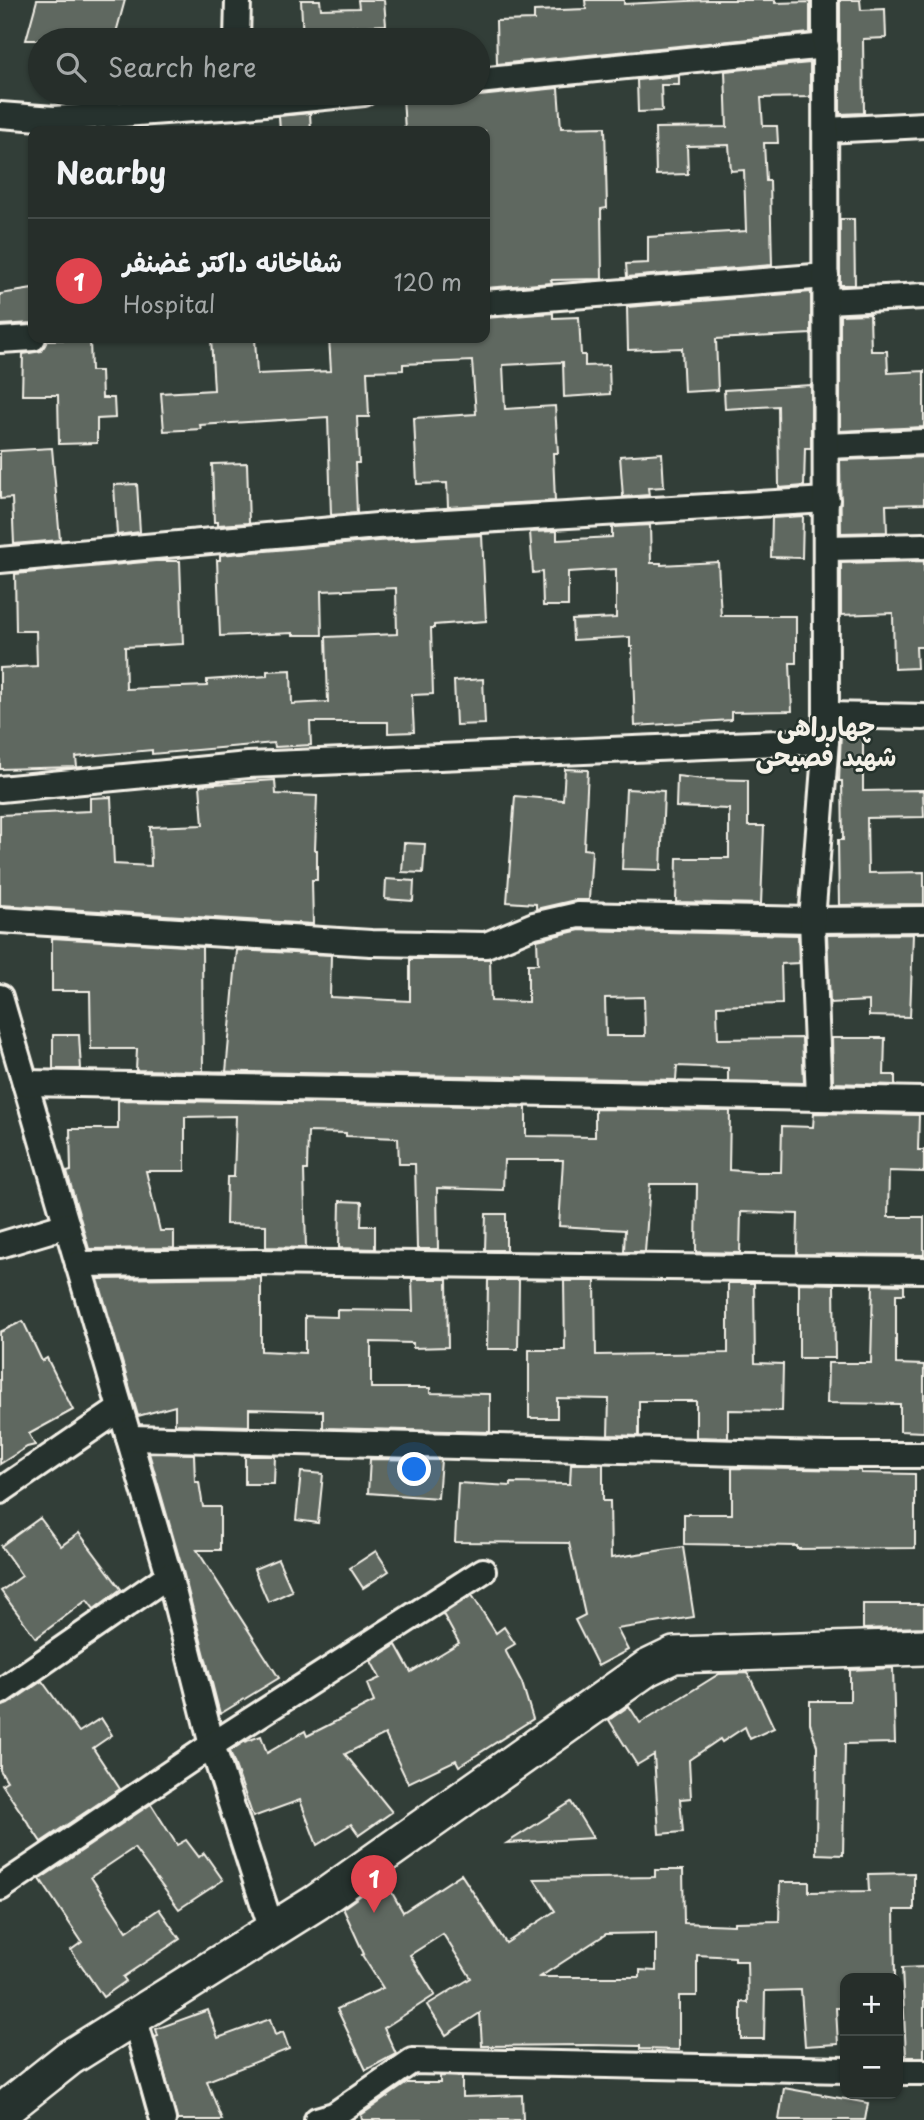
<!DOCTYPE html>
<meta charset="utf-8">
<style>
:root{--surface:#262e2a;--page:#323a36;--text:#f1f3f6;--muted:#a4a8a8;--line:#424a47;--accent:#e69b98}
body{margin:0;font-family:"Playpen Sans","Playpen Sans Arabic",sans-serif;background:var(--page);color:var(--text)}
.controls{position:absolute;right:21px;bottom:21px;display:grid;overflow:hidden;border-radius:14px;box-shadow:0 2px 5px #0004}
.controls button{width:63px;height:63px;display:grid;place-items:center;padding:0;border:0;border-bottom:2px solid var(--line);background:var(--surface);color:var(--text);font:35px sans-serif}
.you{position:absolute;left:415px;top:1470px;width:24px;height:24px;margin:-18px;border:5px solid #fff;border-radius:50%;background:#1a73e8;box-shadow:0 0 0 10px #1a73e833}
.badge{display:grid;place-items:center;width:46px;height:46px;border-radius:50%;background:var(--accent);color:#fff;font-size:23px;font-weight:700}
.pin{position:absolute;translate:-50% -58px;filter:drop-shadow(0 2px 4px #0008)}
.pin::after{content:'';position:absolute;top:37px;width:24px;height:21px;background:inherit;clip-path:polygon(0 0,100% 0,50% 100%)}
.list{margin:0;padding:0;list-style:none}
h2{display:flex;justify-content:space-between;align-items:center;height:91px;margin:0;padding:0 28px;font-size:30px}
h2 small{font-size:23px;font-weight:400;color:var(--muted)}
.list li{display:grid;grid-template-columns:46px 1fr auto;gap:21px;align-items:center;box-sizing:border-box;height:126px;padding:0 28px;border-top:2px solid var(--line)}
.list b{display:block;font-size:26px;white-space:nowrap}
.list p{margin:0;font-size:23px;white-space:nowrap;color:var(--muted)}
.list em{font-size:23px;font-style:normal;color:var(--muted)}
.icon{flex:none;width:38px;height:38px;fill:none;stroke:currentColor;stroke-width:2;stroke-linecap:round;stroke-linejoin:round}
.map{position:relative;flex:none;width:924px;height:2120px;overflow:hidden}
.search{position:absolute;background:var(--surface);box-shadow:0 2px 5px #0004;left:28px;top:28px;width:462px;height:77px;display:flex;align-items:center;gap:18px;box-sizing:border-box;padding:0 24px;border-radius:38px;color:var(--muted);font-size:26px}
.panel{position:absolute;background:var(--surface);box-shadow:0 2px 5px #0004;left:28px;top:126px;width:462px;height:217px;border-radius:14px}
.map>svg:first-child{display:block}
</style>
<div class="map">
<svg width="924" height="2120" viewBox="0 0 924 2120">
<rect width="100%" height="100%" fill="#323e38"/>
<filter id="ink" filterUnits="userSpaceOnUse"><feTurbulence type="fractalNoise" baseFrequency=".0143" numOctaves="2"/><feDisplacementMap in="SourceGraphic" scale="14" xChannelSelector="R" yChannelSelector="G"/><feConvolveMatrix kernelMatrix="1 2 1 2 8 2 1 2 1" color-interpolation-filters="sRGB"/></filter>
<g filter="url(#ink)">
<g fill="#5f6861" stroke="#f4f1e8" stroke-width="2" fill-rule="evenodd">
<path d="M37,0H125L114,40H26Z"/>
<path d="M301,0H320L321,9L359,8L358,0H384L386,25L330,28V40H303Z"/>
<path d="M585,0H624V4L708,0H775V3L810,2V33L497,64L496,21L534,20V11L586,9Z"/>
<path d="M840,0H860L861,10L885,9L886,38L863,39L864,113L840,114Z"/>
<path d="M810,63V97L761,98L763,126H777L778,143H764L766,181H770L772,265L627,277L626,264L648,263V237L746,231L744,170L731,171L729,145L687,146L688,174L656,175L655,128L727,127L725,71Z"/>
<path d="M679,76V85H661L662,111L638,112L637,80Z"/>
<path d="M558,88L561,128L605,127L607,208L601,209L602,279L551,280L552,283L485,288V131H405L403,96L458,93L479,96Z"/>
<path d="M310,113L311,131H280L279,116Z"/>
<path d="M840,219H854L855,285H840Z"/>
<path d="M33,289V323L0,325V294Z"/>
<path d="M811,292V334L716,339L718,390L684,392L682,348L628,350L627,307Z"/>
<path d="M553,313V318L579,317L581,355H585V366L609,365L610,394L564,397L563,362L503,365L505,409L555,406L558,453H553L555,501L448,507L447,483L417,484L414,418L476,414L472,361L403,364V370L367,371L369,417H357L359,463H355L357,513L331,515L328,417L200,425L201,429L164,431L161,393L214,390L211,338H255L257,374L331,371L329,338H485V318Z"/>
<path d="M870,314L871,351H887L888,373L924,371V427L840,431V315Z"/>
<path d="M90,339L91,371H101L102,398H114L115,418L97,419V443L59,444L58,395H22L23,354L41,351L47,340Z"/>
<path d="M811,385V448H805L804,486L779,488L778,406L725,409L724,390Z"/>
<path d="M52,448L60,540L14,544L12,498L0,499V451Z"/>
<path d="M662,453L664,487L648,488L649,495L623,497L620,456Z"/>
<path d="M924,457V504L886,505L887,532L841,533L840,460Z"/>
<path d="M247,463L249,523L218,525V522H214L212,464Z"/>
<path d="M137,484L140,532L117,535L114,485Z"/>
<path d="M803,516L802,558L771,557L772,518Z"/>
<path d="M650,525L651,563H661V565L718,562L721,616H796V663H790L792,711L731,712V720L635,726L632,647H630V637L573,640L572,620L616,618V569L568,572V606H543L542,572L533,573L530,532L557,531V540L612,537V527Z"/>
<path d="M482,535L486,621L434,625V628H431L433,694L412,695L414,732L388,733V722H310L311,745L275,747L274,743L152,754V750L76,757L77,767L0,769V668L37,666L36,631H16L15,574L155,561H180L183,644L125,647L126,689L207,686V680L267,676V671L291,670L292,704L328,702L326,637L397,634L396,588L321,591L322,635H293V633L220,636L217,560H220V555L378,541Z"/>
<path d="M924,561V647H916L917,668L894,669L893,613L841,615V563Z"/>
<path d="M483,679L485,724L456,725L454,681Z"/>
<path d="M841,730L863,731V791L923,790L924,817L867,818L868,873L924,872V904L839,905L838,840H843L842,781H839Z"/>
<path d="M565,769L588,770L584,849L592,850L589,900H575L536,909V904L507,902L515,796L563,800Z"/>
<path d="M677,776L703,779L748,780V826H764L761,904L676,902L677,858H729V809L676,807Z"/>
<path d="M275,780L276,794L317,796L315,850H317V880H312L313,924L0,905V815L90,811V798L111,797L114,864L151,866L150,827L203,825L200,785Z"/>
<path d="M626,789L664,791L661,870L622,869Z"/>
<path d="M404,843L425,844L423,873L402,872Z"/>
<path d="M386,879L414,881L413,901L385,899Z"/>
<path d="M580,930L798,935L799,963L781,964L782,1004L717,1006L718,1039L802,1038L804,1083L728,1081V1068L677,1066L676,1080L136,1070L137,1049H91L90,991H52V938L202,947L203,1071L226,1072L237,950L331,955L330,997L410,1001V959H490L491,1001L528,1002V964H538L537,940ZM644,997L645,1036H606L605,998Z"/>
<path d="M913,934L910,1017L869,1016V1001L830,1003L827,935Z"/>
<path d="M53,1035H79L81,1069H53Z"/>
<path d="M832,1038H885L884,1075H895V1085L833,1083Z"/>
<path d="M118,1100L526,1107V1136L595,1137V1109L730,1111L729,1170L755,1172H781L782,1126L813,1127L814,1113L919,1115L918,1150H924V1172L889,1171L888,1217H924V1255L797,1254L798,1214L741,1212L740,1253L696,1252L697,1184H650L645,1252H624L625,1230L559,1226L563,1160H504L503,1190L437,1188L438,1249H417L415,1164H399L398,1138L346,1136V1133L308,1132L307,1170H304L306,1248L266,1247V1225L226,1224L227,1177H234L236,1116L185,1117V1171H146L160,1231H174V1248L89,1249L67,1172L71,1171L70,1129H118Z"/>
<path d="M340,1201L362,1202L361,1226H375V1249L339,1248Z"/>
<path d="M486,1214H506V1250H485Z"/>
<path d="M261,1277V1351L305,1353V1316L337,1317V1310L413,1311L412,1279H447L448,1347L413,1348V1343L371,1342V1388H430V1393L490,1394V1432L323,1428V1411L249,1409V1426L175,1424V1406L138,1416L98,1279Z"/>
<path d="M488,1280H519L518,1349H487Z"/>
<path d="M564,1281H595L596,1355L728,1353V1283H754L755,1363L783,1364L782,1411L728,1410V1438L696,1437V1401H639V1436L608,1435L609,1399L557,1398V1418H529V1350H565Z"/>
<path d="M799,1283L834,1284L835,1358H799Z"/>
<path d="M873,1284L904,1285V1294H896V1364L924,1365V1432L900,1431V1404L827,1403L828,1363H871Z"/>
<path d="M23,1321L42,1361L47,1358L73,1410L29,1434L35,1445L27,1447L0,1464V1332Z"/>
<path d="M149,1453L194,1454L195,1482H199L203,1507H220V1550H197L279,1678L220,1714L183,1571Z"/>
<path d="M245,1456H275L274,1484H245Z"/>
<path d="M370,1459L441,1460L438,1498L368,1493Z"/>
<path d="M571,1464H603V1501H610L611,1558L683,1547L694,1617L617,1629L628,1650L598,1666L575,1620L585,1615L569,1543L455,1542L458,1483L511,1486V1483L570,1484Z"/>
<path d="M732,1468L861,1470V1473L915,1474V1548L797,1549V1546L684,1544V1514H732Z"/>
<path d="M301,1472L323,1474L318,1523L296,1520Z"/>
<path d="M40,1518L61,1546L79,1533L121,1589L94,1609L87,1600L36,1638L1,1591L22,1576L1,1546Z"/>
<path d="M376,1551L389,1571L363,1588L350,1568Z"/>
<path d="M278,1559L292,1591L268,1602L254,1569Z"/>
<path d="M472,1595L496,1633L504,1627L515,1644L505,1650L522,1683L533,1719L459,1766L456,1760L408,1783L385,1734L345,1754L392,1812L359,1835L351,1824L317,1845L300,1800L253,1817L230,1751L244,1742L261,1736L267,1753L305,1731L307,1736L374,1702L367,1684L380,1678L371,1661L396,1645L411,1672L459,1643L443,1614Z"/>
<path d="M863,1604H924V1627L863,1629Z"/>
<path d="M893,1668L895,1743L845,1744L843,1855L816,1854L817,1746L810,1723V1701H850V1670Z"/>
<path d="M748,1673L774,1728L750,1739L745,1727L722,1742L720,1739L689,1760L691,1798L680,1799L683,1832L659,1834L654,1755L637,1765L609,1720L629,1706L640,1723L719,1674Z"/>
<path d="M42,1681L79,1732L101,1718L112,1735L93,1748L120,1789L41,1842L2,1784L7,1781L0,1770V1707L8,1704Z"/>
<path d="M571,1802L593,1838L507,1843Z"/>
<path d="M151,1804L177,1845L186,1840L199,1857L204,1853L223,1880L179,1909L134,1848L91,1877L127,1931L159,1909L180,1939L123,1977L126,1981L103,1997L71,1950L82,1942L40,1879Z"/>
<path d="M655,1870H683L684,1923L734,1925V1922L779,1921L780,1882H809V1892L869,1891L868,1874L914,1873V1910H894L895,1978H845V2008H836L838,2044L805,2046L801,1990L765,1991L764,2039H741V2002L748,2003L747,1961H735V1957L697,1955V1996H679V2050L640,2049V2046L587,2045L482,2046L480,2013L446,2035L427,2005L471,1978L443,1934L410,1955L435,1995L384,2028L396,2054L366,2070L337,2009L383,1988L362,1955L364,1954L343,1908L384,1879L403,1912L461,1874L506,1943L555,1911L534,1879L655,1877ZM656,1933V1971L640,1970V1977H540L606,1934Z"/>
<path d="M924,1967V2057H906L902,1968Z"/>
<path d="M208,2010L218,2038L270,2019L275,2035L283,2032L289,2049L207,2081L222,2120H177L155,2037L158,2036L156,2029Z"/>
<path d="M440,2076L462,2077V2097L522,2095L523,2120H362L361,2115L407,2083H440Z"/>
<path d="M784,2088L868,2103L865,2120H779Z"/>
</g>
<g fill="none" stroke-linecap="round" stroke-linejoin="round">
<defs>
<g id="street">
<path d="M237,40L238,0"/>
<path d="M478,81L826,46"/>
<path d="M0,115L54,119L235,106L364,93"/>
<path d="M826,130L924,125"/>
<path d="M826,301L924,296"/>
<path d="M485,303L826,276"/>
<path d="M0,340L33,338"/>
<path d="M827,446L924,442"/>
<path d="M827,548L924,546"/>
<path d="M0,560L377,526L827,500"/>
<path d="M826,715L924,717"/>
<path d="M0,789L248,765L826,741"/>
<path d="M0,920L371,943L486,945L534,925L578,915L812,920L924,919"/>
<path d="M0,997L169,1575L212,1745L272,1930"/>
<path d="M25,1083L924,1100"/>
<path d="M819,1098L812,920L826,741L825,0"/>
<path d="M0,1245L67,1225"/>
<path d="M78,1264L255,1262L924,1270"/>
<path d="M129,1438L828,1455H924"/>
<path d="M0,1491L120,1409"/>
<path d="M0,1692L169,1575"/>
<path d="M0,1888L212,1745L483,1571"/>
<path d="M134,2016L163,2120"/>
<path d="M898,2072H924"/>
<path d="M317,2120L334,2115L412,2061L845,2070"/>
</g>
<path id="secondary" d="M0,2113L69,2058L317,1902L647,1668L674,1655L924,1647"/>
</defs>
<use href="#street" stroke="#f4f1e8" stroke-width="30"/>
<use href="#secondary" stroke="#f4f1e8" stroke-width="40"/>
<use href="#street" stroke="#26332d" stroke-width="24"/>
<use href="#secondary" stroke="#26332d" stroke-width="35"/>
</g>
</g>
<g text-anchor="middle" stroke-width="5" stroke-linejoin="round" paint-order="stroke">
<g font-size="26" font-weight="bold" fill="#f4f1e8" stroke="#26332d">
<text x="826" y="736">چهارراهی<tspan x="826" dy="30">شهید فصیحی</tspan></text>
</g>
</g>
</svg>
<div class="controls">
<button>+</button>
<button>−</button>
</div>
<div class="you"></div>
<div class="pin badge" style="left:374px;top:1913px;background:#e0444e">1</div>
<div class="search"><svg class="icon" aria-label="search" viewBox="0 0 24 24"><circle cx="10" cy="10" r="6"/><path d="M15 15l6 6"/></svg>Search here</div>
<section class="panel">
<h2>Nearby<small></small></h2>
<ul class="list">
<li><span class="badge" style="background:#e0444e">1</span><div><b>شفاخانه داکتر غضنفر</b><p>Hospital</p></div><em>120 m</em></li>
</ul>
</section>
</div>
